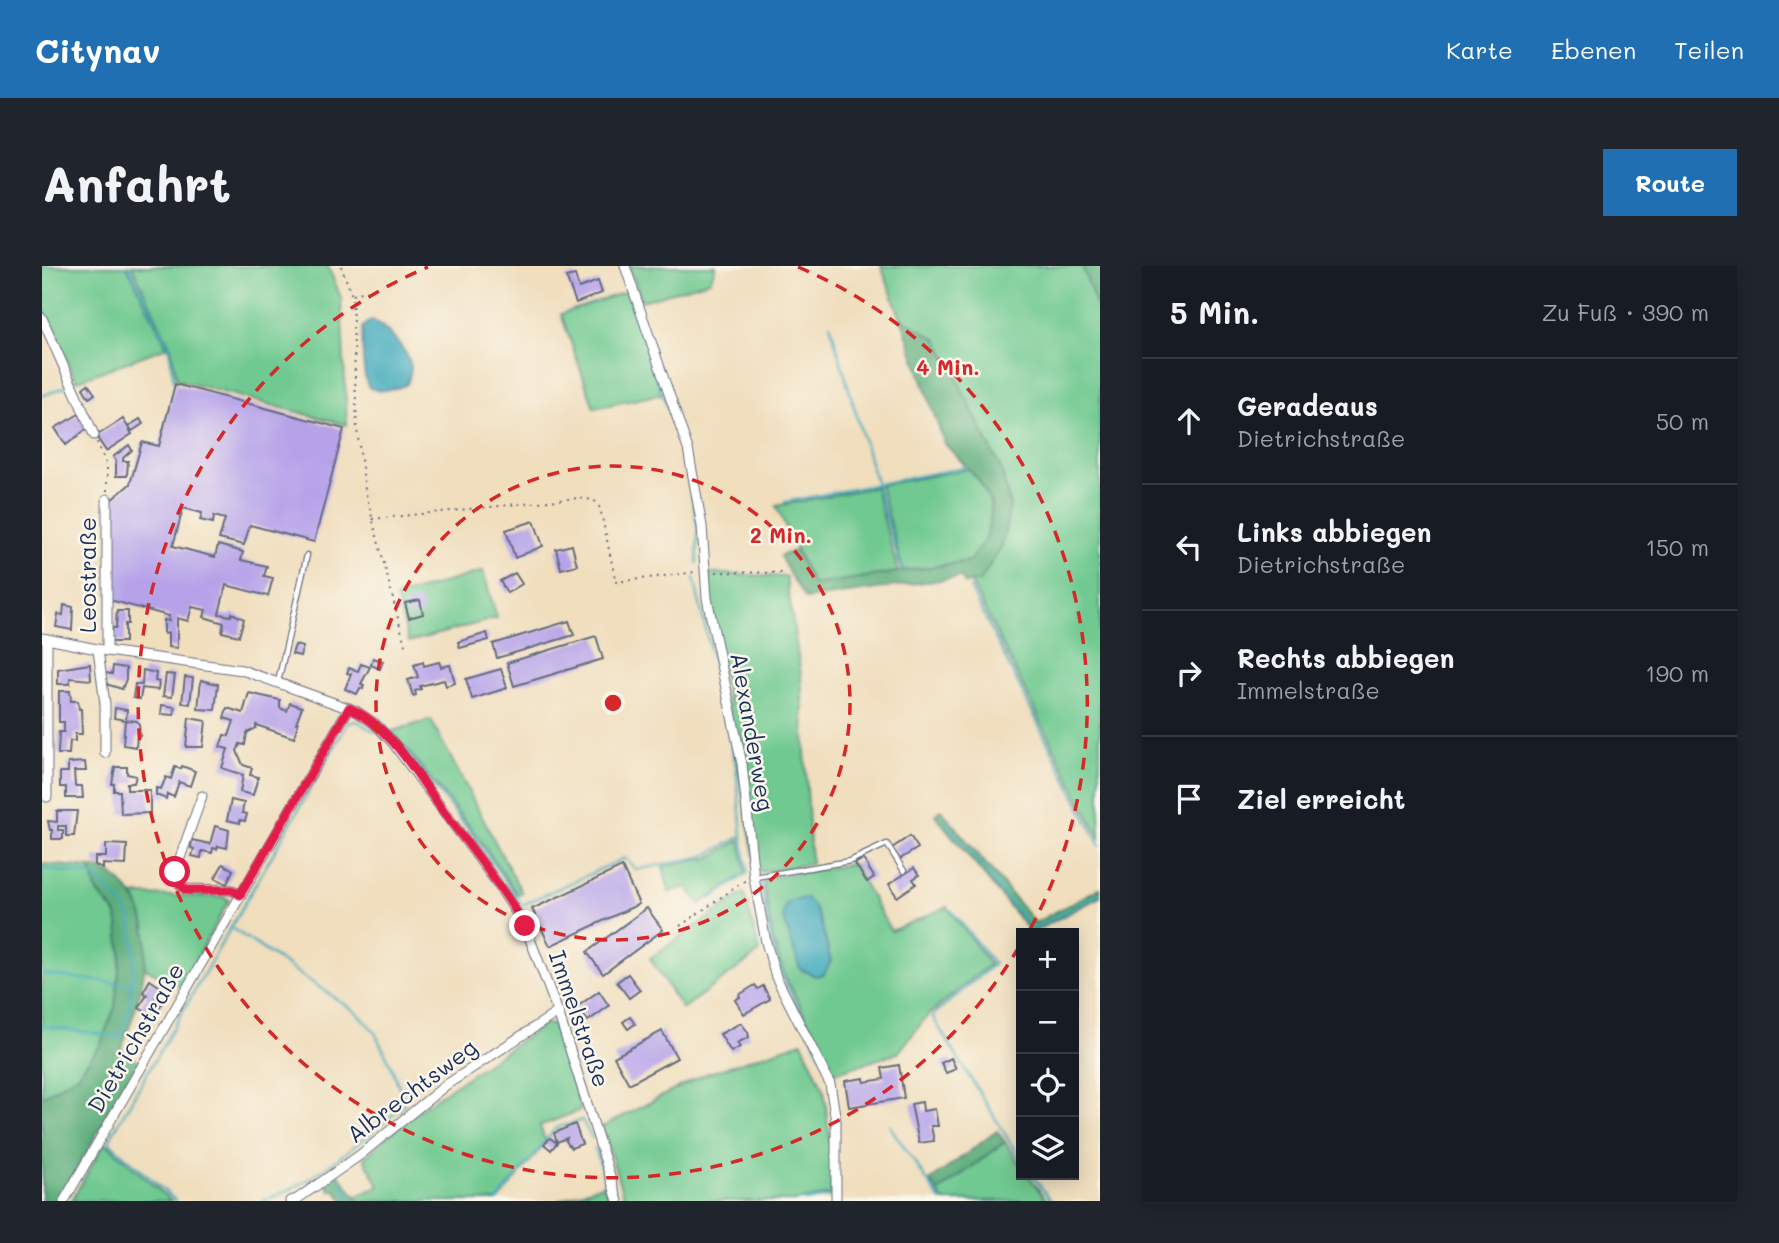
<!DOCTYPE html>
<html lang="de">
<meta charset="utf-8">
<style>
:root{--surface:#171b24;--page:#20242c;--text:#f1f3f6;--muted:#9ea1a6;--line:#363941;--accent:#1f6fb2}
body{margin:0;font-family:Mali,sans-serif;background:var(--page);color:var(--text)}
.controls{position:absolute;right:21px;bottom:21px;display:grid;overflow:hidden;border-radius:0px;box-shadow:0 4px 18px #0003}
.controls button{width:63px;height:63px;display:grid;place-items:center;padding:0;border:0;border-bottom:2px solid var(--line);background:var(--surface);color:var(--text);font:35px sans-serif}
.stop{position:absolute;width:21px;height:21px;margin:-16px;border:5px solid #e11d48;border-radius:50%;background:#fff}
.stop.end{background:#e11d48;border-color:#fff;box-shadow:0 2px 7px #0008}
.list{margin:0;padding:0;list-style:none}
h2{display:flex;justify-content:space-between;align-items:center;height:91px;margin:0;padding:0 28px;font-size:30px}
h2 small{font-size:23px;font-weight:400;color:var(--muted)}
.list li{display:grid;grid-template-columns:46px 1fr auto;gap:21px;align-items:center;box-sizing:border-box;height:126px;padding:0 28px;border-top:2px solid var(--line)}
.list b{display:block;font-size:26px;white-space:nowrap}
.list p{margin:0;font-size:23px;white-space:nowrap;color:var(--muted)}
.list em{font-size:23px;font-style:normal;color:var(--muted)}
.icon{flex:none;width:38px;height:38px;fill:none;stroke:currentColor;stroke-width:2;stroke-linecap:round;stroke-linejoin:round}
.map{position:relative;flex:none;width:1058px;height:935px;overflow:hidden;border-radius:0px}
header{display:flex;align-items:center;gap:42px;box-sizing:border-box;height:98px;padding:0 35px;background:var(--accent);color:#fff}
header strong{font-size:33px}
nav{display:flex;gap:38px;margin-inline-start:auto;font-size:24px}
.intro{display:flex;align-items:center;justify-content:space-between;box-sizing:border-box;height:168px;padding:0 42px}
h1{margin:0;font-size:49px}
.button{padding:18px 32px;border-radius:0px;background:var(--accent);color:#fff;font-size:24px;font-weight:700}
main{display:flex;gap:42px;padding:0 42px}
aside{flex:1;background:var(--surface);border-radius:0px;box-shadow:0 4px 18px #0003}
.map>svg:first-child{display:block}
</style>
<header>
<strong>Citynav</strong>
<nav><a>Karte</a><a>Ebenen</a><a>Teilen</a></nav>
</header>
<div class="intro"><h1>Anfahrt</h1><a class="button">Route</a></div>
<main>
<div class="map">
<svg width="1058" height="935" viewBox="0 0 1058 935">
<rect width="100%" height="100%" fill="#fbf7ec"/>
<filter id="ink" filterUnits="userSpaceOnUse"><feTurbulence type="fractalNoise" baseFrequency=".0143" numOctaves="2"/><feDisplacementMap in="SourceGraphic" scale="14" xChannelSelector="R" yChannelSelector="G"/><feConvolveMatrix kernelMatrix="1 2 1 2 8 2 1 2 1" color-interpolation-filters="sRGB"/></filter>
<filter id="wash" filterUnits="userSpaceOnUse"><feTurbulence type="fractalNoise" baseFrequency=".00686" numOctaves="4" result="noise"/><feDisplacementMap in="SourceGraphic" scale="28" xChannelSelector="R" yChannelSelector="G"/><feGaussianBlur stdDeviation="1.57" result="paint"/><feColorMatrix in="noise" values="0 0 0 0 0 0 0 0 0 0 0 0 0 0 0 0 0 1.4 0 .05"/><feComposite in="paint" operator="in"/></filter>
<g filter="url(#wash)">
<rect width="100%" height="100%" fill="#f0debd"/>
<g fill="#6fc990" stroke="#457c77" stroke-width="2">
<path d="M0,0H85L125,81L34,115L0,40Z"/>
<path d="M90,0H286L299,32L305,159L135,114L129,82Z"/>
<path d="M587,0H674L668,15L600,35Z"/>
<path d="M839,0H1040L1058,50V573L929,317L938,315L968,239L896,74L859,52Z"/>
<path d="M585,25L620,128L552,142L519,48Z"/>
<path d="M927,203C945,222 956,246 945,271C941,279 933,287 928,295L861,305L838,219Z"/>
<path d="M833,221L856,306L771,319L734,240Z"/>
<path d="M441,305L455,352L367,376L354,331Z"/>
<path d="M667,307L744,311L759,410L769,598L719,606L713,597L668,332Z"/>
<path d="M389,454L480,627L476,629L436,571L350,465Z"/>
<path d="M698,574L704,607L658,638L645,621L627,626L621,600L666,592Z"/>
<path d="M0,598L49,602L54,624L75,649L79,686L73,741L58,780L35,809L0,831Z"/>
<path d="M811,598L849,665L905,641L948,698L886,749L856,787L792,807L743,710L731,674L722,618L723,612Z"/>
<path d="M702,627L718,686L640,743L608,692Z"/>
<path d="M92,629L183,631L187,634L139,721L101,701C105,669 106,659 92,629Z"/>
<path d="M503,758L511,759L539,844L498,860L504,876L456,935H317L313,931L337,920L322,892L372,847Z"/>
<path d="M760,776L782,824L789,885L790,928L754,935H583L560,861L661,809Z"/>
<path d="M63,876L129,935H29Z"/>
<path d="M963,876L979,900V909H986L1005,935H902L896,926Z"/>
<path d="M562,918L567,935H516Z"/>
</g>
<g fill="#5bad7a" stroke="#3b6e6c" stroke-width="2">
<path d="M1040,0H1058V50Z"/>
<path d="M859,52L896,74L959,203L968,239L960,280L938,315L923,318L919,311L764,333L749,311L738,290L753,284L771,319L928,295L945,270L950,240L937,214L902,177Z"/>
<path d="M899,544L993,657L1058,622V631L989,667L893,549Z"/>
<path d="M49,602C69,605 71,608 85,623C123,661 96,740 79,784L97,795L16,935H0V831L35,809L58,780L73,741L79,686L75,649L54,624Z"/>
<path d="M955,865L963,876L896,926L888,915Z"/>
<path d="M297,908L317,935H302L292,923L289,925L284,917Z"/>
</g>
<g fill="#3ca9bb" stroke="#2c6c8c" stroke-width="2">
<path d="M330,54C344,61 367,86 369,101C369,107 367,112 365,118C357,122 335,128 327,121C320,114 320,72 321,61Z"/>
<path d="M763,632C780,643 783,676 789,695L782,708L773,710L758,703L741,651L743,639L751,634Z"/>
</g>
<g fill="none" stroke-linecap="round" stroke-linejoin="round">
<g stroke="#3ca9bb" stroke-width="2.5">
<path d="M87,0L127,81L132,116"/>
<path d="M580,4L644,199L656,263L655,297"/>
<path d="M788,58L859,303"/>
<path d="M0,130L25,120"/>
<path d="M743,236L924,201"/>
<path d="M652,312L694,499L700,570L706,607L669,633"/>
<path d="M928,322L1058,580"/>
<path d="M337,452L434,573L480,639L583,592L594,604L662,590L700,570"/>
<path d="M904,556L990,664L1058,627"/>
<path d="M0,603L45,608L58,615L83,641L89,653L93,689L87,743L78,771L0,760"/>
<path d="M719,617L729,675L741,712L788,807"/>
<path d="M909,644L952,698L890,750L979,894"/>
<path d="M188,661L314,746L332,765L347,795L363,836L358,843C316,876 273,918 221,935"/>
<path d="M0,708L89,719"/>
<path d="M146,711L163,680"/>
<path d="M847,859L899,935"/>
<path d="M553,882L570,935"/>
<path d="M990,909L1010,935"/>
<path d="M296,914L311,935"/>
<path d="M134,935L68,877V872L306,457L315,455L333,466"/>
<path d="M455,935L514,862L540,854L550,872"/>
<path d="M762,935L790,930"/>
</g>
</g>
<g id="blocks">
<g fill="#b5a2e9">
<path d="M533,9L537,22L556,15L560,27L534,37L524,11Z"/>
<path d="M46,118L53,128L47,132L41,122Z"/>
<path d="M133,118L302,163L272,276L208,259L202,279L177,273L183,253L172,250L171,257L158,254L160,247L141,242L131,280L173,291L176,279L201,286L199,294L225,300L222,310L231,312L226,330L184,319L177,348L189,350L190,347L202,353L197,370L180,366L182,357L162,351L164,344L150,341L146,355L135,352V382L126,381V367L122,368V354L127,355V350L68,334V235L88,218L100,176L117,180Z"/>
<path d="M37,148L46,162L24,179L13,162Z"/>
<path d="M81,153L90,168L64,185L54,170Z"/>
<path d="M98,153L101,158L90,165L87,160Z"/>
<path d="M87,179L90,184L81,192V195H86L85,210H74V195L71,191Z"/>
<path d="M492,255L501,280L473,292L464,264Z"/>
<path d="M530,279L535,299L519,303L514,283Z"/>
<path d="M473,307L480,318L465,327L458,315Z"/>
<path d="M378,334L381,348L367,352L363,337Z"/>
<path d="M22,339L31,341L30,364L14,361L16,348L21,349Z"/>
<path d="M75,345H86V358H83V376H70L68,371L70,362H74Z"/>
<path d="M527,355L532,369L455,392L451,378Z"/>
<path d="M445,367L447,374L418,382L416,376Z"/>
<path d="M554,370L561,393L472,420L465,397Z"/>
<path d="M253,379L261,381L258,390L250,388Z"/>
<path d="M331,392L341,395L338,403L329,399Z"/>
<path d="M381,396L382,400L397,396L399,401L408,399L413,417L404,420L402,414L378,420L379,423L373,425L374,429L371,430L366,414L376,411L372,399Z"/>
<path d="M48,398L49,414L28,412V418H16V403Z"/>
<path d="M319,398L328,401L319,418L322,419L321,423L318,422L315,428L303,423L309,408L305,407L307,402L316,405Z"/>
<path d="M71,400L84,402V413L80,423L64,418L63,407L70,408Z"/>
<path d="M459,403L465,422L430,433L424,413Z"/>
<path d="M101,404L114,407L113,415L117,416L116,424L100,422L98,433L91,432L93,418L100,419Z"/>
<path d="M124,408L133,409L130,431L121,430Z"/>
<path d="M143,411L151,412L148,438L140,437Z"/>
<path d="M159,414L176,418L173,444L156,443Z"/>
<path d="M17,425H28L29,435H36L37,443H39L40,468H33V475H28L27,488H16L17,466H22V456H17Z"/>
<path d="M207,427L238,434V442L245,445L248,437L260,441L254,457H256L252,472L214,459V462L205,467L203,479L198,478L195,485L201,499L210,502L208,509L216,511L211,529L198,526L201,509L180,502L186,483L178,481L182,469L187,470L192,455L182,452L185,442L201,447Z"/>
<path d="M120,439L133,441L132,449L119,448Z"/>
<path d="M73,442L85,444L84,454L95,455L97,458L98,469L95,472L94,481L81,479L83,454L72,452Z"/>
<path d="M147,452L164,455L161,481H144Z"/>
<path d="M43,496L44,505H32L33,520H40L41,532H24V521H18V506H26V497Z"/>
<path d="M140,500L153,505L148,520L137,516L132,531L125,528L124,533L114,529V522L119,523L124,511L129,513L133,501L139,503Z"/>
<path d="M73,501H85V508L94,510L92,517H85V524H108V547L79,548L78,525H72V518H70Z"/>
<path d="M189,534L202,537L200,547L205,548L203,555L198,554V557L185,554Z"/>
<path d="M15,545H35L32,570H24V560H16V564H21V573H10V564H8L6,555L15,556Z"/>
<path d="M173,560L187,564L185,582L176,580L175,583L171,582L170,587L160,585L159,592L150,590L152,583L149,582L150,574L168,578Z"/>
<path d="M868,570L876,582L858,593L850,582Z"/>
<path d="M64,578L85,579L84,599L61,598V603L53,599V591H64Z"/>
<path d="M821,593L832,611L825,616L813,598Z"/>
<path d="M181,598L191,604L185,618L173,612Z"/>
<path d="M580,601L597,638L508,680L490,643Z"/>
<path d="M872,602L877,609L871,613L874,618L855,631L847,618Z"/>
<path d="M605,642L621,664L561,708L545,686Z"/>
<path d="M586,708L598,724L587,732L575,716Z"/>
<path d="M108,714L120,722L113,733L120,737L112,751L97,742L105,729L101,726Z"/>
<path d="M713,719L716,723L721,720L728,733L702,748L693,734L698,731L697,729Z"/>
<path d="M557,725L567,740L546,755L535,741Z"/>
<path d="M588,751L593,758L586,763L581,756Z"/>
<path d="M699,757L706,766L707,771L695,777L698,781L689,786L678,768Z"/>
<path d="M620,765L635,792L587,818L572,791Z"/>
<path d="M909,792L914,803L904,807L899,797Z"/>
<path d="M857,799L862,832L807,841L803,815L822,812V816L842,813L840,802Z"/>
<path d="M880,836L881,845L893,843L896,860H889L892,875L877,877L869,838Z"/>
<path d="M533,858L540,878L529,882L524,875L525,872L515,876L512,867Z"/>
<path d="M508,872L515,877L509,884L502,878Z"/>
</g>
</g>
</g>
<g filter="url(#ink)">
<use href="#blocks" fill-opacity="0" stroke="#666c7f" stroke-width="2"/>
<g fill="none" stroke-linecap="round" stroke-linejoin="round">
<defs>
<g id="lane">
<path d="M236,416L265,289"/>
<path d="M713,611L808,595L845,578L862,605"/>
</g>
<g id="street">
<path d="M583,0L646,183L660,260L665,332L700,498L712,612L724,676L734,711L788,818L794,855V935"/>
<path d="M0,52L52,169"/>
<path d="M0,372L65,385L200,404L314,445L333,458L351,477L455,617L483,660L516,746L576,935"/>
<path d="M5,373V531"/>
<path d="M56,384L63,438V487"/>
<path d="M65,385V233"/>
<path d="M160,530L133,606V613L143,623L190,624L198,629"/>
<path d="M22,935L307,442"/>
<path d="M248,935L255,933L318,889L404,819L516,746"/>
</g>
</defs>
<use href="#lane" stroke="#666c7f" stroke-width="7"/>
<use href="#street" stroke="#666c7f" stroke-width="11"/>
<g stroke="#666c7f" stroke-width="2" stroke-dasharray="2 5" stroke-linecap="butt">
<path d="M299,0L310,30L315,164L323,224L364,383"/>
<path d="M311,29L325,24"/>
<path d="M55,176L65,200V225"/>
<path d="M330,253L536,232L552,234L558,242L574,316L654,306"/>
<path d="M674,306L744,307"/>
<path d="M638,660L704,614"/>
</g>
<use href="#lane" stroke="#fff" stroke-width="4.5"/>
<use href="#street" stroke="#fff" stroke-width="9"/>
</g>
</g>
<g fill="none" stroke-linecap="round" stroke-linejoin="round" filter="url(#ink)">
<path stroke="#e11d48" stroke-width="9" d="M133,606V613L144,624H190L198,629L307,442C349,460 375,509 401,545C429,582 459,619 483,660"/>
</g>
<g fill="none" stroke="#d62828" stroke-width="3.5" stroke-dasharray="12 9">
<circle cx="571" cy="437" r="237"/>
<path d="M977 681A474 474 0 1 1 386 1M756 1A474 474 0 0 1 986 667"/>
</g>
<g text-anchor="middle" stroke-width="5" stroke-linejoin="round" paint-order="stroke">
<g font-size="23" fill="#1b2f5e" stroke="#fbf7ec">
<text transform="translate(46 309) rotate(-90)" y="8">Leostraße</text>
<text transform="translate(710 466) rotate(80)" y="8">Alexanderweg</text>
<text transform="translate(537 753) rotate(71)" y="8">Immelstraße</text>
<text transform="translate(94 772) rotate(-60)" y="8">Dietrichstraße</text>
<text transform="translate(370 825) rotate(-37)" y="8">Albrechtsweg</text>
</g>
</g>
<circle cx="571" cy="437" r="10" fill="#d62828" stroke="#fbf7ec" stroke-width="3.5"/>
<g font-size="21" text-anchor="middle" font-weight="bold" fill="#d62828" stroke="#fbf7ec" stroke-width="5" stroke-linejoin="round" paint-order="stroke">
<text x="906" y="109">4 Min.</text>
<text x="739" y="277">2 Min.</text>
</g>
</svg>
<div class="controls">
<button>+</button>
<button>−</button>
<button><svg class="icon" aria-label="locate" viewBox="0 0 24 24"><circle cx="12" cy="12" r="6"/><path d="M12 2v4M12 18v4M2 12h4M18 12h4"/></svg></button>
<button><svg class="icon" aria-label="layers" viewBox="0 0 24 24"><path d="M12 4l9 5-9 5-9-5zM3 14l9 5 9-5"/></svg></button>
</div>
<div class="stop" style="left:133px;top:606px"></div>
<div class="stop end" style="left:483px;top:660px"></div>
</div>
<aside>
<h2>5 Min.<small>Zu Fuß · 390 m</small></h2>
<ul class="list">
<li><svg class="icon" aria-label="ahead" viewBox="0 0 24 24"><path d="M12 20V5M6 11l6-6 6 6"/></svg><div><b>Geradeaus</b><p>Dietrichstraße</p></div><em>50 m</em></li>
<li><svg class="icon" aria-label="left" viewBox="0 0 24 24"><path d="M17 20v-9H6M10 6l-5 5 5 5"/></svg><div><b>Links abbiegen</b><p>Dietrichstraße</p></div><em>150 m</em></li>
<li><svg class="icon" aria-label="right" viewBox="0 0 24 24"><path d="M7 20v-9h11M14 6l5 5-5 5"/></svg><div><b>Rechts abbiegen</b><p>Immelstraße</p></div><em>190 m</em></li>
<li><svg class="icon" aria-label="arrive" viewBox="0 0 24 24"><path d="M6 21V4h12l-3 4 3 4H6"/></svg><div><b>Ziel erreicht</b></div></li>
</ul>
</aside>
</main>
